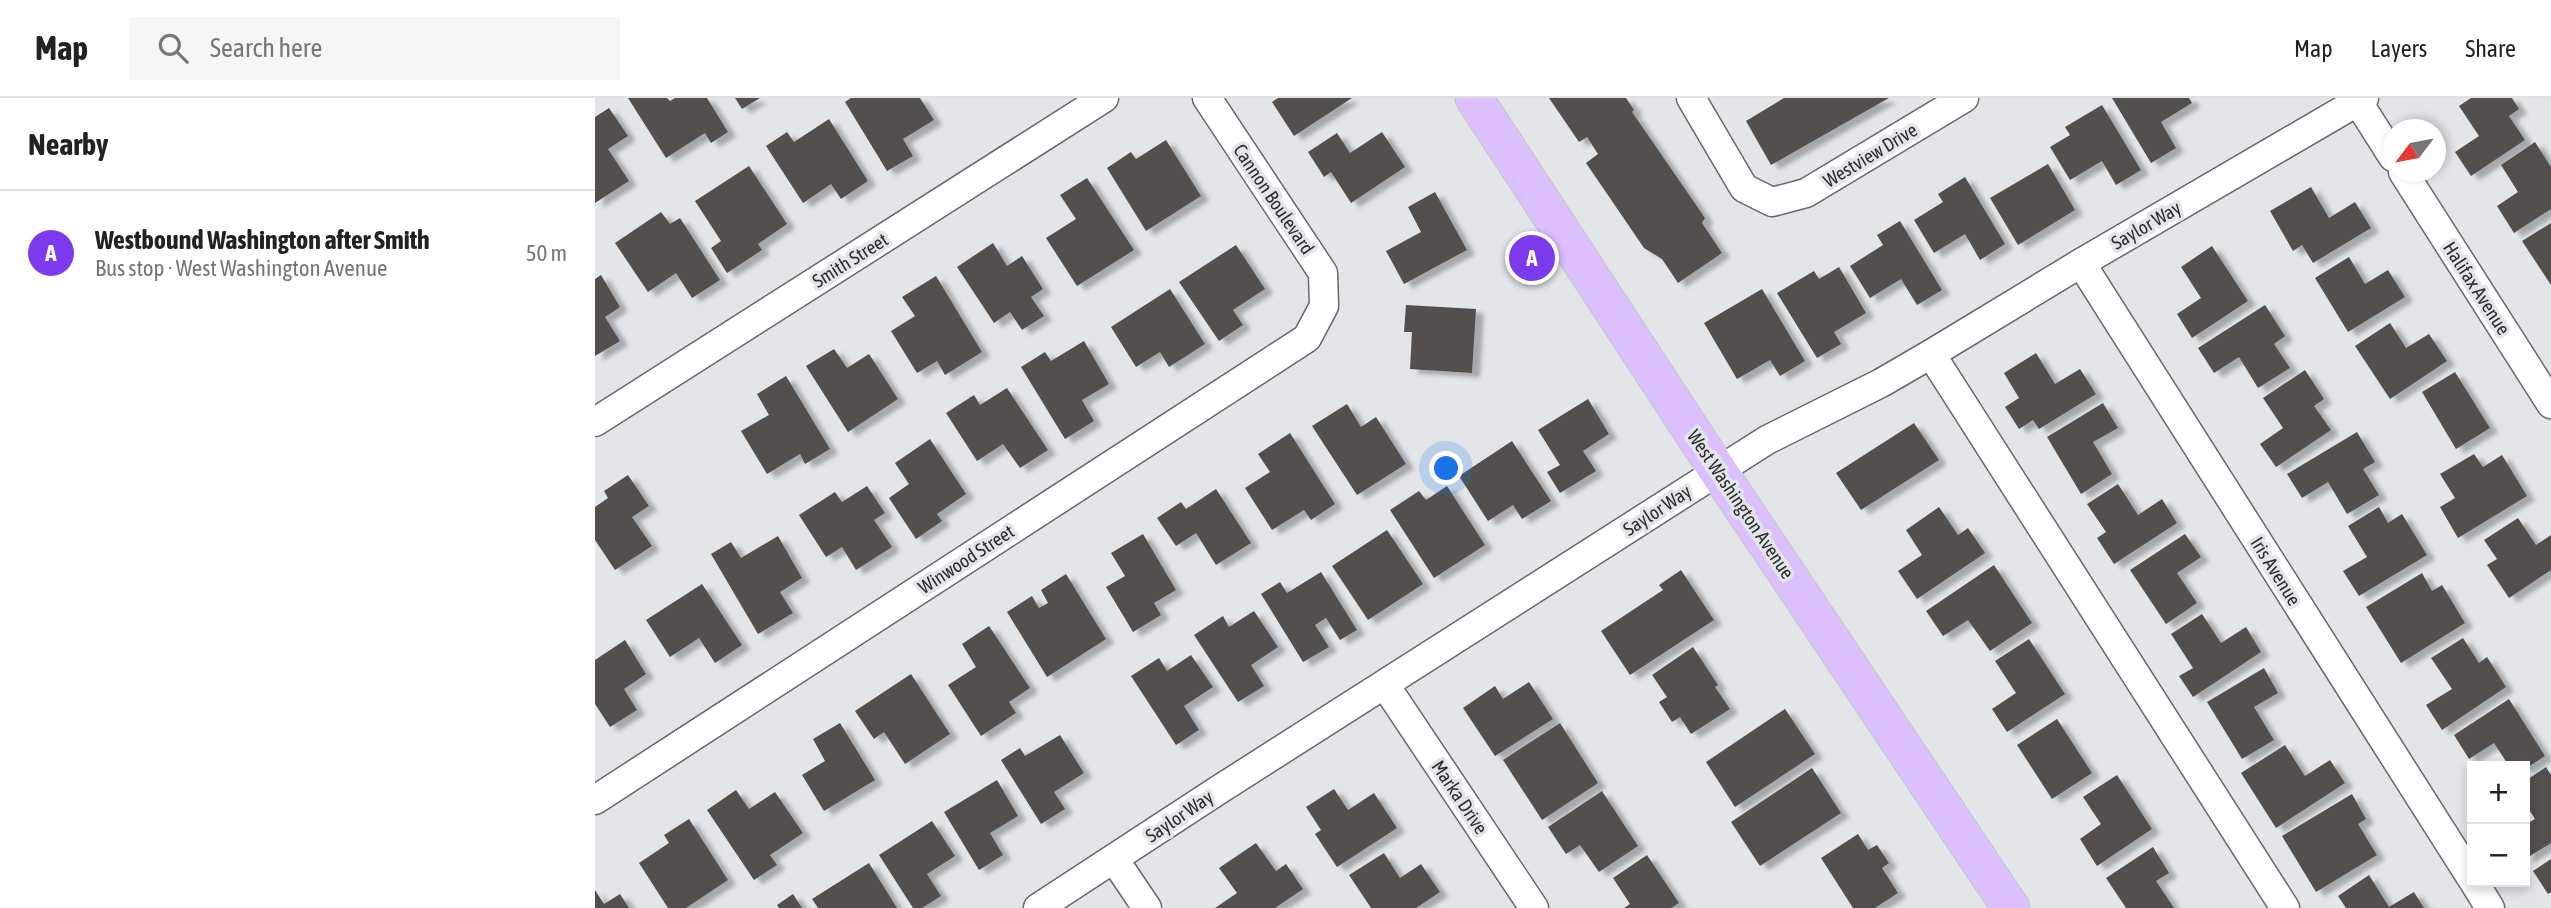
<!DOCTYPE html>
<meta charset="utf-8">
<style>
:root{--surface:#fff;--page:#f6f6f6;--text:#222;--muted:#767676;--line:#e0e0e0;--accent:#7c3aed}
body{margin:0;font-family:"Asap Condensed",sans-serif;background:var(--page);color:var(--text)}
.controls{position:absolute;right:21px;bottom:21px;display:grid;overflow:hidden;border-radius:0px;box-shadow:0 4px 10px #0003}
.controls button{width:63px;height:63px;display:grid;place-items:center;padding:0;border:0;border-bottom:2px solid var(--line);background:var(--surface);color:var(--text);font:35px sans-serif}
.compass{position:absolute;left:1788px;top:21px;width:63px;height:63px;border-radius:50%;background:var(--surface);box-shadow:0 4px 10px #0003;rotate:238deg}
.you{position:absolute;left:852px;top:371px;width:24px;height:24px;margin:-18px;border:5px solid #fff;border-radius:50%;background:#1a73e8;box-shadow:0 0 0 10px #1a73e833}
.badge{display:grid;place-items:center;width:46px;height:46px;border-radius:50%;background:var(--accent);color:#fff;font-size:23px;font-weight:700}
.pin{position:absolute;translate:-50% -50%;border:4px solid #fff;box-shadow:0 2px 7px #0006}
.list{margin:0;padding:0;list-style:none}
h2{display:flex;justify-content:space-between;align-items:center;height:91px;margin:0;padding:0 28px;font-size:30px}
h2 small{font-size:23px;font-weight:400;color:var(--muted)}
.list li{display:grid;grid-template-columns:46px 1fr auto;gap:21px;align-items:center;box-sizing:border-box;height:126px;padding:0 28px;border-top:2px solid var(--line)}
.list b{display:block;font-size:26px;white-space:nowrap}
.list p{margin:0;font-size:23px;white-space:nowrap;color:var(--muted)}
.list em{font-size:23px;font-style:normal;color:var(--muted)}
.icon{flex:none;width:38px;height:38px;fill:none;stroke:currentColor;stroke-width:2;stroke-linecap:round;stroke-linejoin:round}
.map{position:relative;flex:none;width:1956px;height:810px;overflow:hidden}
header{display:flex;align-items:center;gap:42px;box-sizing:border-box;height:98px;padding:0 35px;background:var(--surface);border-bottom:2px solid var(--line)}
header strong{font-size:33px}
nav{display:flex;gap:38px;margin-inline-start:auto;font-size:24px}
.search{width:490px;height:63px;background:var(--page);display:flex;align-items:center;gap:18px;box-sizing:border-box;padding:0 24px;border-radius:0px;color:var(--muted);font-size:26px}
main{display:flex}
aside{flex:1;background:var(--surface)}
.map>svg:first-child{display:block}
</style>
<header>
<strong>Map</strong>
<div class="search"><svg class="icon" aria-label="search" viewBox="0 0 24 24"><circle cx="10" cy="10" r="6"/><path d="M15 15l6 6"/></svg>Search here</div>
<nav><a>Map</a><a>Layers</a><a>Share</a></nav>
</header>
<main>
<aside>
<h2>Nearby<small></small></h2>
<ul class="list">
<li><span class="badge">A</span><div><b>Westbound Washington after Smith</b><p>Bus stop · West Washington Avenue</p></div><em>50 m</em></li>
</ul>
</aside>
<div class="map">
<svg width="1956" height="810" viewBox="0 0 1956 810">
<defs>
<filter id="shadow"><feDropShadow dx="8" dy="4.5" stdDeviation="2" flood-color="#0004"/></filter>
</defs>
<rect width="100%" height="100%" fill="#e2e6e9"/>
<g fill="#534f4e" filter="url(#shadow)">
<path d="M33,0H72L75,3L80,0H112L133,34L116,45L110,35L71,60Z"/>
<path d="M140,0H165L147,11Z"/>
<path d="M256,0H325L339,22L308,41L318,58L292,73L250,4Z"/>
<path d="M683,0H757L699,38L677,4Z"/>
<path d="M954,0H1031L1039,12L1037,14L1110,120L1107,125L1127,155L1083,185L1067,161L1049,150L991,65L1003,56L992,39L984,44Z"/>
<path d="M1189,0H1294L1176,67L1151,23Z"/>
<path d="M1517,0H1594L1597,5L1566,24L1581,50L1556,65Z"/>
<path d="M1876,0H1917L1924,11L1914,18L1930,42L1876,78L1860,54L1884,38L1864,8Z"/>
<path d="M1507,7L1546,72L1521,87L1507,63L1475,82L1455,49L1475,37L1470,29Z"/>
<path d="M14,10L33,38L13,51L34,83L0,105V19Z"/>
<path d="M234,21L273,83L246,101L236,86L208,105L171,48L192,34L199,44Z"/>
<path d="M787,34L810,69L756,105L736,74L729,79L713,54L742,35L755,55Z"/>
<path d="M571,42L606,98L551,133L512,70L536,54L541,61Z"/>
<path d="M1940,44L1956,69V111L1919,135L1902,108L1923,94L1906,67Z"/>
<path d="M1453,66L1480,112L1423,147L1395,100Z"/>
<path d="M154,68L192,126L163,146L167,152L132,175L116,150L126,143L100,103Z"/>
<path d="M1370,79L1410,146L1385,162L1370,136L1339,155L1319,122L1348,104L1343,96Z"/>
<path d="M492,80L539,152L482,188L451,140L481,121L465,97Z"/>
<path d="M1716,89L1734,120L1760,104L1776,130L1718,165L1707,147L1698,153L1675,113Z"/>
<path d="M840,94L872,152L809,186L791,153L826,134L813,109Z"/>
<path d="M66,114L75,126L85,120L125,182L97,200L81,175L53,194L20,145Z"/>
<path d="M1305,123L1347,192L1322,207L1306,181L1275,200L1255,168L1288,147L1282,137Z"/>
<path d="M1956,125V187L1927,143Z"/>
<path d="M398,145L412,168L427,158L448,191L436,199L449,218L427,232L415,214L399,225L362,169Z"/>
<path d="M641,147L670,191L638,212L648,227L624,243L584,184Z"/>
<path d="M1617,148L1653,203L1597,240L1582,216L1606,200L1586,169Z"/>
<path d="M1754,159L1770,186L1793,172L1810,199L1753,234L1720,180Z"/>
<path d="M1244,169L1271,215L1239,234L1246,246L1222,260L1182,195L1219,173L1224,181Z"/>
<path d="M6,177L25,209L10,219L25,243L0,258V181Z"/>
<path d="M341,178L387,254L350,277L342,263L322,275L296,233L320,218L307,199Z"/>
<path d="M575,191L610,246L574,269L565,254L541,269L516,229Z"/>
<path d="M1167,191L1210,263L1185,278L1175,262L1142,281L1109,225Z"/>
<path d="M811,207L881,211L877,275L815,271L817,234H809Z"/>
<path d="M1670,207L1690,238L1679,246L1695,270L1663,290L1644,259L1619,275L1603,250Z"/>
<path d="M1795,225L1811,250L1834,236L1852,263L1795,301L1760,248Z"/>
<path d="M489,243L514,286L487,302L499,323L470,341L426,269L450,254L456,263Z"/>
<path d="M239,251L252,270L274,256L303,301L253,334L211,268Z"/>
<path d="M1441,255L1460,286L1485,271L1501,296L1444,331L1438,322L1424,331L1410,309L1424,300L1409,275Z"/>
<path d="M1710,272L1729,301L1719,308L1736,332L1681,369L1665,346L1688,330L1668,300Z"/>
<path d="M1860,274L1895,330L1861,351L1827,294Z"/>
<path d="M191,278L235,351L210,366L205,356L172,376L146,333L174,317L162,296Z"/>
<path d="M412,290L453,352L425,370L408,346L382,363L351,315L379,297L385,307Z"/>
<path d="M993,301L1014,336L988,353L1001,373L965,395L952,374L965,367L943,332Z"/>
<path d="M1508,305L1523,330L1498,344L1517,376L1486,396L1452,339Z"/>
<path d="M752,306L766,329L781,319L811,366L762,397L717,328Z"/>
<path d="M1319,325L1344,362L1266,412L1241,375Z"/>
<path d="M1762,334L1780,364L1768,371L1784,397L1752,416L1733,384L1707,400L1692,376Z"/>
<path d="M695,335L740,406L716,422L709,412L677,432L650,390L675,374L663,356Z"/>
<path d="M335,341L371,396L342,416L347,423L321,441L294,400L314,386L300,365Z"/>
<path d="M917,343L956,403L927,421L918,407L893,423L864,378Z"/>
<path d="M1879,356L1888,369L1907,357L1932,398L1863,440L1845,409L1860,400L1845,376Z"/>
<path d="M33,377L54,408L37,419L57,448L20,472L0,442V409L13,400L9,393Z"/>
<path d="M1523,386L1543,417L1567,401L1582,425L1519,466L1502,440L1511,434L1492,406Z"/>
<path d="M272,388L290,415L279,422L297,449L261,472L247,449L231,459L204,417L240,394L247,404Z"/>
<path d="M852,388L890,447L839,480L795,412L824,393L831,402Z"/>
<path d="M621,391L656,445L621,467L601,435L581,448L562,420L586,404L591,411Z"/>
<path d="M1344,409L1363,437L1373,430L1390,455L1322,501L1303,473L1327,457L1311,432Z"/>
<path d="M1784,409L1793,425L1807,416L1832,457L1764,498L1748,473L1772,459L1753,428Z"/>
<path d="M1923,420L1941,447L1956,437V472L1914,500L1892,467L1902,461L1889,442Z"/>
<path d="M792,432L828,486L773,522L737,468Z"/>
<path d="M548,436L581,492L559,505L566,517L538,534L511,489L530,478L516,455Z"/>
<path d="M1590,436L1606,459L1582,475L1602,505L1571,526L1535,472Z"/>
<path d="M183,438L207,480L185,494L198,515L163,536L116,456L136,444L146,460Z"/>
<path d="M1399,467L1437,525L1395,553L1373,522L1348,538L1331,513Z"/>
<path d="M1086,472L1119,522L1035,577L1006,533L1068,492L1064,487Z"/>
<path d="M726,474L762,532L745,542L731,520L720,527L734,549L708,564L666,496L685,484L692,495Z"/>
<path d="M1827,475L1837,493L1847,487L1870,525L1806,565L1771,509Z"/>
<path d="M471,476L511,541L452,579L412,514L437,498L444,510L453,505L446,492Z"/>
<path d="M107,486L147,547L120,565L104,540L75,559L51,522Z"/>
<path d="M659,513L683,549L656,567L669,588L643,604L599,537L628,518L634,529Z"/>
<path d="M1607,516L1626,545L1651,529L1666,554L1598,599L1584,578L1598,570L1576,536Z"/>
<path d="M394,528L435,590L414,604L421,615L386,638L353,587L381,569L367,546Z"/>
<path d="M1868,540L1884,565L1892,559L1911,589L1847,632L1831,607L1857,591L1836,560Z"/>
<path d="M1434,541L1470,596L1412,634L1397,611L1421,595L1400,563Z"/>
<path d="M30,542L51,576L29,591L42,612L15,629L0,606V562Z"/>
<path d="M1098,549L1123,587L1120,589L1135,611L1096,636L1085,619L1077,624L1064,604L1072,599L1057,577Z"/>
<path d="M596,557L618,589L589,608L604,632L581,647L536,578L564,560L572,573Z"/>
<path d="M1669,570L1683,595L1659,609L1679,642L1647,661L1612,604Z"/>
<path d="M316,576L355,636L310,666L289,634L279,641L260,613Z"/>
<path d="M934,584L958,621L900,658L868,610L900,588L908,601Z"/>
<path d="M1914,601L1950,658L1930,671V668H1914L1899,645L1874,661L1859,637Z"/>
<path d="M1190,611L1220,656L1140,709L1111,664Z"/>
<path d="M1462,621L1497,675L1457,701L1422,647Z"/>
<path d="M245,625L280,682L229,713L207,677L230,663L218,641Z"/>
<path d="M965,625L1003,685L947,722L908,662Z"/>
<path d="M465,637L489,675L459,694L470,711L446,726L406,662L425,650L430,658Z"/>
<path d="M1690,647L1710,678L1735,662L1750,685L1681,730L1646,675Z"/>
<path d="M1951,669L1956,677V745L1930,761V727L1940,721L1930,705V683Z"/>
<path d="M1217,670L1246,715L1165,768L1136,724Z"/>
<path d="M1522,677L1557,731L1502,768L1485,741L1506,726L1488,699Z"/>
<path d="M402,682L423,718L395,735L408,757L384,772L349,714Z"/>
<path d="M739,691L753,712L779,695L802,730L742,769L720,736L726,732L711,709Z"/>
<path d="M141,692L154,711L180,694L208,735L175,757L182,767L159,782L112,712Z"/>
<path d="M1007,693L1043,748L1004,774L985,747L971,756L953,729Z"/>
<path d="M1757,696L1771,721L1763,726L1782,757L1721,794L1687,738Z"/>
<path d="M94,721L133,782L91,810H73L44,765L74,745L69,737Z"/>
<path d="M337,723L360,758L332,776L346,798L327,810H318L284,757Z"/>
<path d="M1263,736L1273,752L1282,747L1294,765L1287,770L1303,795L1280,810H1258L1226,760Z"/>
<path d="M661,745L681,773L691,766L708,791L680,810H620L642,795L624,770Z"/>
<path d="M1558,749L1574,775L1561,783L1579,810H1531L1511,780Z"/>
<path d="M789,755L805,780L826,766L845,794L821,810H776L754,777Z"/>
<path d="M1052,757L1084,805L1076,810H1029L1035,806L1018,780Z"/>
<path d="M1956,761V794L1953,796L1938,773Z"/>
<path d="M274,765L302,810H223L217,801Z"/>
<path d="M1774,777L1794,809L1819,794L1829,810H1751L1743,798Z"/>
<path d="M0,792L9,806L25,796L34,810H0Z"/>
<path d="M198,796L207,810H184L182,807Z"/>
</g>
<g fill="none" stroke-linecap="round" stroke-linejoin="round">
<defs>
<g id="minor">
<path d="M1096,0L1149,90L1177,104L1211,95L1369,0"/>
<path d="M1763,4L1798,59"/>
<path d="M1808,74L1956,306"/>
<path d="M1486,165L1877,781"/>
<path d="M1336,256L1690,810"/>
<path d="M0,324L509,0"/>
<path d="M790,587L939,810"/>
<path d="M0,702L712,240L729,208L728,175L612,0"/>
<path d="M519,761L552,810"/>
<path d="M1879,784L1895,810"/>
<path d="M443,810L622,693L1172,342L1286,285L1336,256L1486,165L1769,0"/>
</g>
<path id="major" d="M879,0L1123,373L1416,810"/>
</defs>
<use href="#minor" stroke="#65686b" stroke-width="31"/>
<use href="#major" stroke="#c4c4c4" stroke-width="39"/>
<use href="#minor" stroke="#fff" stroke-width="28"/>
<use href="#major" stroke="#dcbffd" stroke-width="37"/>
</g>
<g text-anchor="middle" stroke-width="7" stroke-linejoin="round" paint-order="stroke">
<g font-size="19" fill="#2b2c2e" stroke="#e2e6e9">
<text transform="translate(1275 57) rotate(-31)" y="7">Westview Drive</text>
<text transform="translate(679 101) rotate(56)" y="7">Cannon Boulevard</text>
<text transform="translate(1551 127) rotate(-30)" y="7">Saylor Way</text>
<text transform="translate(255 162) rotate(-32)" y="7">Smith Street</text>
<text transform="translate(1882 190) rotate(57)" y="7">Halifax Avenue</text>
<text transform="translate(1146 406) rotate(56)" y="7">West Washington Avenue</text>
<text transform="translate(1062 412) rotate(-33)" y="7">Saylor Way</text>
<text transform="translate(371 461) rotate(-33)" y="7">Winwood Street</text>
<text transform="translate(1681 473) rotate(58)" y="7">Iris Avenue</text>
<text transform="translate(865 699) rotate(56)" y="7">Marka Drive</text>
<text transform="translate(584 718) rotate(-34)" y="7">Saylor Way</text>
</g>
</g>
</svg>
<div class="controls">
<button>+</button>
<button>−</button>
</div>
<svg class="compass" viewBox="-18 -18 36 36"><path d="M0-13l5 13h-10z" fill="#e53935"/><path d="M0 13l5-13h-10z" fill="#767676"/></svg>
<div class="you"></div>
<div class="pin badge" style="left:937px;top:160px">A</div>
</div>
</main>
